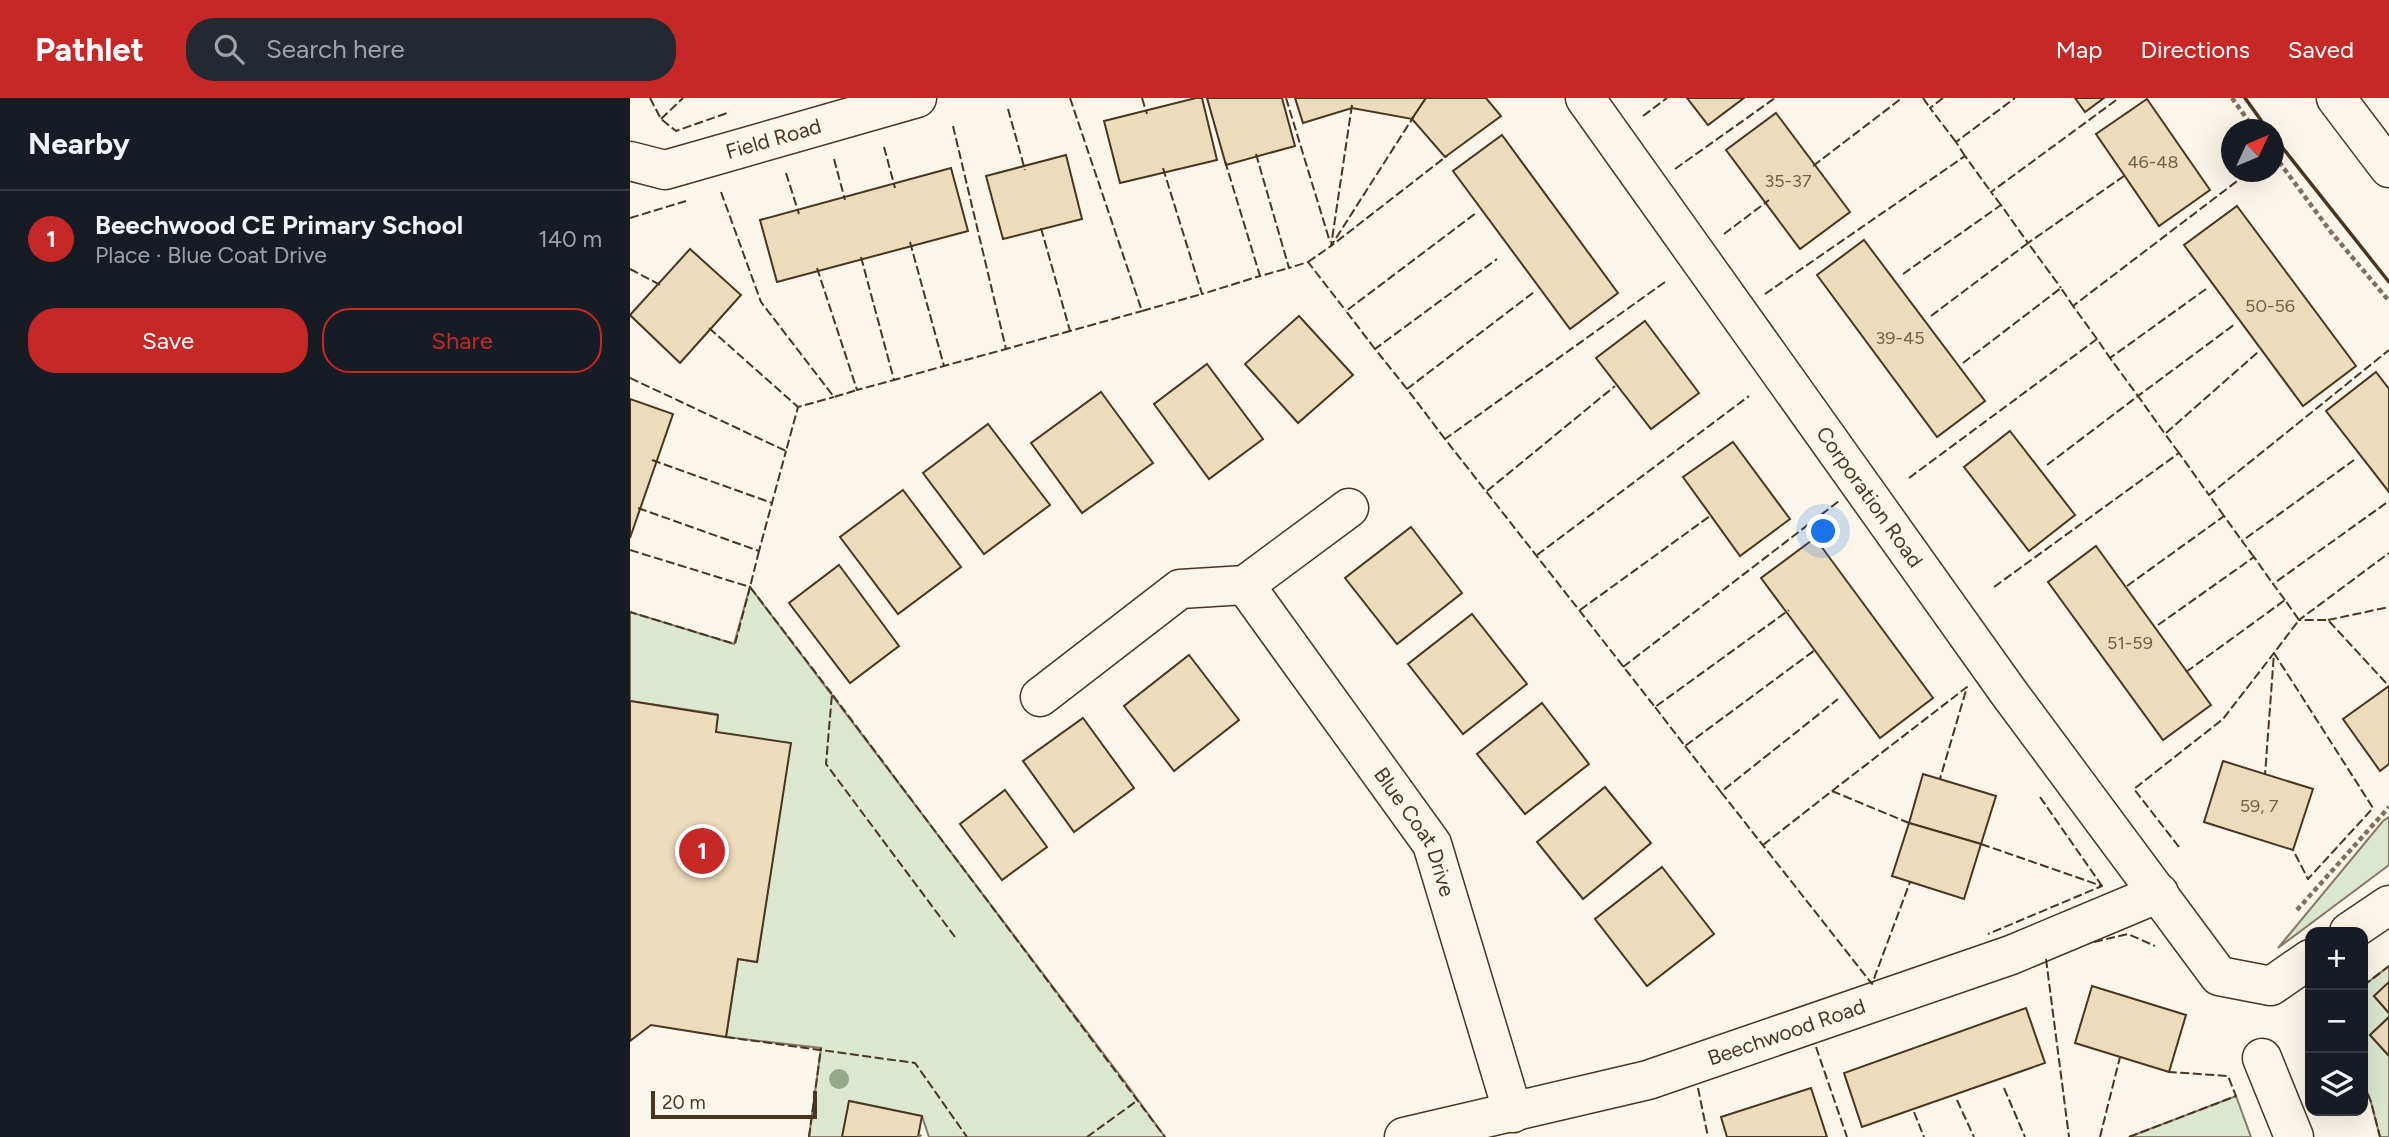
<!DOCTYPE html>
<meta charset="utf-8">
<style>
:root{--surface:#171b24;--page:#242831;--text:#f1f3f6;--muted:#9ea1a6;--line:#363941;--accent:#c62828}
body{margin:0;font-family:Figtree,sans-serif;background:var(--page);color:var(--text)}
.controls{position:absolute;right:21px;bottom:21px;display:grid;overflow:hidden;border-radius:14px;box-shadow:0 7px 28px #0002}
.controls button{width:63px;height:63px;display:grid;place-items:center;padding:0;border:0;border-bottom:2px solid var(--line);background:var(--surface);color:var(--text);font:35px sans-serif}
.compass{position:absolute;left:1591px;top:21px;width:63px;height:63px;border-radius:50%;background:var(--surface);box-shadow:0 7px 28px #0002;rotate:46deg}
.scale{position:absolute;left:21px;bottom:18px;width:166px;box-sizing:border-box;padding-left:7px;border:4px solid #4a3520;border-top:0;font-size:19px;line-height:24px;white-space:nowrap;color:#4a3520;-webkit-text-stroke:5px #fbf6e9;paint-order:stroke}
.you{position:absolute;left:1194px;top:434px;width:24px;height:24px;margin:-18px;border:5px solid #fff;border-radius:50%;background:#1a73e8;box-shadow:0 0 0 10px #1a73e833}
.badge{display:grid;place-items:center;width:46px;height:46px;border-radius:50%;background:var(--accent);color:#fff;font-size:23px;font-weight:700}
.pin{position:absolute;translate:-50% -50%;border:4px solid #fff;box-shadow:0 2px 7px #0006}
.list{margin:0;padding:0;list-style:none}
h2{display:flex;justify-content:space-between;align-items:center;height:91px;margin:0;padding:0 28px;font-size:30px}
h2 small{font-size:23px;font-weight:400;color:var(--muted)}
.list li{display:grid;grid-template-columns:46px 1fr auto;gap:21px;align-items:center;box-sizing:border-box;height:98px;padding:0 28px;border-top:2px solid var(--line)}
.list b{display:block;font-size:26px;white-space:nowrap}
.list p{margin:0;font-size:23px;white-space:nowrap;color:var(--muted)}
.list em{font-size:23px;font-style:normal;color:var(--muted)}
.actions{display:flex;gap:14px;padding:21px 28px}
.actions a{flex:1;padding:16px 0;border:2px solid var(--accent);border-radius:28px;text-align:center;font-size:24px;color:var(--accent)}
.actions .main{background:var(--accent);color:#fff}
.icon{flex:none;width:38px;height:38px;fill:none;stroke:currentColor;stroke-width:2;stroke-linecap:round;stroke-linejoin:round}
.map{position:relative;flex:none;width:1759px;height:1039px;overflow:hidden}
header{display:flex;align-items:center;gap:42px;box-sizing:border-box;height:98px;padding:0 35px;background:var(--accent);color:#fff}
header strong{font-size:33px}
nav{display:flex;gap:38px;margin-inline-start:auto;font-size:24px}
.search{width:490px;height:63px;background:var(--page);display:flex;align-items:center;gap:18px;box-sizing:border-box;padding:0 24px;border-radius:28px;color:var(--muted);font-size:26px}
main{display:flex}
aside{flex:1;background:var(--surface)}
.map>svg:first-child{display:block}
</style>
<header>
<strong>Pathlet</strong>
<div class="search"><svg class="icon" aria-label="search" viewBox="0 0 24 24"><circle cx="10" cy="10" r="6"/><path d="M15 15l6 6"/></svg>Search here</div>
<nav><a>Map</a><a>Directions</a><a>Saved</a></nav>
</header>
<main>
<aside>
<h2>Nearby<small></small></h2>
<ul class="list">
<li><span class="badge">1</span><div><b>Beechwood CE Primary School</b><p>Place · Blue Coat Drive</p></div><em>140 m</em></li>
</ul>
<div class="actions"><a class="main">Save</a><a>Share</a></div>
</aside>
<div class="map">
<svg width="1759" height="1039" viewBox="0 0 1759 1039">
<rect width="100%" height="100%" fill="#fbf6e9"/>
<g fill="#dce7d0" stroke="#887966" stroke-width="2">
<path d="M120,489L495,984L535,1039H299L292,1018L220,1003L212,1039H179L191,950L96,939L108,861L127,864L160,646L86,634L87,616L0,603V514L104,546Z"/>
<path d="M1759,719V767L1648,850L1753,723Z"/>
<path d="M1759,868V884L1744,898L1759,915V919L1740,937L1759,958V1039H1750L1741,1004L1733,984V888Z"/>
<path d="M1606,998L1621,1039H1499Z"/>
</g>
<g fill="#ecdcbc" stroke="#4a3520" stroke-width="2">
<path d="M566,0H572L587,62L490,85L474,23Z"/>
<path d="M577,0H652L665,48L596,67Z"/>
<path d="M665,0H796L782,21L722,10L673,25Z"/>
<path d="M796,0H856L871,18L815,59L782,21Z"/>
<path d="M1057,0H1114L1078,27Z"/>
<path d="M1445,0H1474L1455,14Z"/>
<path d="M1517,1L1580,92L1529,128L1466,36Z"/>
<path d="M1146,15L1220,114L1170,151L1096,52Z"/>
<path d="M872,37L988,195L940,231L823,73Z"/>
<path d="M436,57L452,121L373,141L356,78Z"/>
<path d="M321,70L338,133L147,184L130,122Z"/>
<path d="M1607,108L1726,268L1673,308L1554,147Z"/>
<path d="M1234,142L1355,303L1307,339L1187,177Z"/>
<path d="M60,151L111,197L50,265L0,217Z"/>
<path d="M669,218L723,277L668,325L615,266Z"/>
<path d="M1015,223L1069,295L1021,331L966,260Z"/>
<path d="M577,266L633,341L579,381L524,306Z"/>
<path d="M1746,274L1759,291V394L1696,313Z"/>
<path d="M471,294L523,365L452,415L401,345Z"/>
<path d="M0,301L43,316L0,440Z"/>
<path d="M358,326L420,407L354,456L293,375Z"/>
<path d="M1380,333L1445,417L1399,453L1334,369Z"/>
<path d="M1103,344L1160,421L1110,458L1053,379Z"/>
<path d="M273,392L331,469L268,516L210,439Z"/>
<path d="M781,429L832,495L767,546L715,480Z"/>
<path d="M1185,440L1303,600L1250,640L1131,480Z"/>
<path d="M1466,448L1581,607L1533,642L1418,484Z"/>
<path d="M209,467L269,548L220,585L159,505Z"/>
<path d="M842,516L897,586L833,636L778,566Z"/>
<path d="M559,557L609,622L544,673L494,608Z"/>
<path d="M1759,588V666L1750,673L1713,621Z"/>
<path d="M0,603L88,617L86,634L161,645L127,864L108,861L96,939L21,927L0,943Z"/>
<path d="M912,605L959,666L895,716L847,656Z"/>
<path d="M453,620L504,690L444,734L393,663Z"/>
<path d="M1593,663L1683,691L1663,752L1574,724Z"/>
<path d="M1293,676L1366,698L1351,746L1279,725Z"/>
<path d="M975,689L1021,745L953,801L907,744Z"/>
<path d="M375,692L417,749L372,782L330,726Z"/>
<path d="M1279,725L1351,746L1334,801L1262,778Z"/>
<path d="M1032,769L1084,836L1017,888L965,821Z"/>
<path d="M1759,884V915L1744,898Z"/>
<path d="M1462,888L1556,917L1539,974L1445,945Z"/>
<path d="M1396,910L1415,965L1232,1029L1214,975Z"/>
<path d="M1759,919V958L1740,937Z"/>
<path d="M1181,990L1197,1039H1097L1091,1019Z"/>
<path d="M219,1003L292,1018L288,1039H212Z"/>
</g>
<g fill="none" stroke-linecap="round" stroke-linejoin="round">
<defs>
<g id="street">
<path id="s1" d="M955,0L1379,595L1589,878L1641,888L1680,861"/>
<path id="s2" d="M0,63L35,72L287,0"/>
<path id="s3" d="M615,487L802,746L883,1015"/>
<path d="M410,599L550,491L615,487L719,410"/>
<path d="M1719,834L1759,807"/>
<path d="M1632,960L1664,1039"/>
<path id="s4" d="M774,1039L1018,982L1381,857L1529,795"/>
</g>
<path id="highway" d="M1706,0L1759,70"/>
</defs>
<use href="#street" stroke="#4a3520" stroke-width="41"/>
<use href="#highway" stroke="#4a3520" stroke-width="41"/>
<g stroke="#7f6f5c" stroke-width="4.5" stroke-dasharray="5 3.5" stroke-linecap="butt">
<path d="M1602,0L1625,32"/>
<path d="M1644,57L1701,134L1759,203"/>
<path d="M1667,812L1759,709"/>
<path d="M289,1037L290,1039"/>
</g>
<use href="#street" stroke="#fbf6e9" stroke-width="38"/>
<use href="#highway" stroke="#fbf6e9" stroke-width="38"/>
<g stroke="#4a3520" stroke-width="2" stroke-dasharray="9 3.5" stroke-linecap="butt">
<path d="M20,0L31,21L46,33L100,14"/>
<path d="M440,0L512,213L572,196"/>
<path d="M512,0L517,16"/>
<path d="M656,0L700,144"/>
<path d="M1293,0L1300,10"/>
<path d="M1313,0L1300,10L1326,44"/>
<path d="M722,7L701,148L818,57"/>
<path d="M378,11L395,72"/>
<path d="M1013,18L1037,0"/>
<path d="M31,21L53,0"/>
<path d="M323,28L376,251L440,233"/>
<path d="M254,49L265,90"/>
<path d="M626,56L659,170L678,164L716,213"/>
<path d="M1335,58L1326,44L1385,0"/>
<path d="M204,61L215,102"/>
<path d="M595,63L630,178L659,170"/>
<path d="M1183,68L1272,0"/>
<path d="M533,70L572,196L630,178"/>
<path d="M1045,71L1145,0"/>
<path d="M156,75L169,116"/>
<path d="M91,94L131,204L204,299L227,292"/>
<path d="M1371,107L1361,94L1489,0"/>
<path d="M0,120L56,103"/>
<path d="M411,130L440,233L512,213"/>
<path d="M1094,136L1139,102"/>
<path d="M280,144L314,268L376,251"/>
<path d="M231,159L264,282L314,268"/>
<path d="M678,164L701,148L784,18"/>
<path d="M187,170L227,292L264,282"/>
<path d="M0,171L32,188"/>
<path d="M1273,176L1371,107L1398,145L1494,78"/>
<path d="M1035,184L815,341L1025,609L1159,512"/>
<path d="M1576,191L1480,260L1508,298L1605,226"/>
<path d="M1135,196L1335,58L1361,94"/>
<path d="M1301,218L1398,145L1431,190"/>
<path d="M79,230L168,309"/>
<path d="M1467,241L1443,208L1619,74"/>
<path d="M745,251L716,213L846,115"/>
<path d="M1333,265L1431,190L1443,208"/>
<path d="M0,280L156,353L168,309L204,299"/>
<path d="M777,291L745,251L867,161"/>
<path d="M815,341L777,291L904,194"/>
<path d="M1549,355L1535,336L1628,254"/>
<path d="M22,362L142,405L156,353"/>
<path d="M1417,367L1508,298L1535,336"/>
<path d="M1279,380L1467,241L1480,260"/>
<path d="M857,393L985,288"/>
<path d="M8,410L129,453L142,405"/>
<path d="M1594,418L1579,397L1759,252"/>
<path d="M0,452L120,489L105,546L0,514"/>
<path d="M129,453L120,489L202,596"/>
<path d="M907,457L1119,298"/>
<path d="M1624,459L1612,443L1724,362"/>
<path d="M1497,488L1594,418L1612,443"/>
<path d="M1364,489L1549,355L1579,397"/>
<path d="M1655,502L1643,486L1759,403"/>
<path d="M950,512L1080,418"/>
<path d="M1698,522L1759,509"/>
<path d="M1528,527L1624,459L1643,486"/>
<path d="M993,569L1209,403"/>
<path d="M1556,574L1655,502L1669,522L1644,555L1743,710L1678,781L1663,752"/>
<path d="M1756,585L1698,522H1669L1759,455"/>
<path d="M1025,609L1055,648L1185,552"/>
<path d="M1055,648L1091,694L1208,601"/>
<path d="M1202,693L1337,589L1310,681"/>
<path d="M1091,694L1242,886L1280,784"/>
<path d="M1410,699L1472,788"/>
<path d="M1351,746L1472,788L1358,836"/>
<path d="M1133,747L1202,693L1279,725"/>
<path d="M1549,749L1504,691L1593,621L1644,555L1635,677"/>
<path d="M325,839L196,666L202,596L535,1039"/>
<path d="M1464,844L1498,836L1525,848"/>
<path d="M1416,861L1439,1039"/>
<path d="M1733,888L1759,868"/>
<path d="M96,939L285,965L337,1039"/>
<path d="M1186,949L1217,1039"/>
<path d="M1733,984L1741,1004L1750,1039"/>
<path d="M1068,990L1078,1039"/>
<path d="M1374,990L1395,1039"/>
<path d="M1327,1002L1344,1039"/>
<path d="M1284,1014L1294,1039"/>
<path d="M179,1039L191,950"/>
<path d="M457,1039L508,1002"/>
<path d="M1470,1039L1490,959"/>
<path d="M1499,1039L1606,998L1598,978L1539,974"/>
</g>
<g stroke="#4a3520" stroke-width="3.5">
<path d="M1615,0L1638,32"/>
<path d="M1644,39L1759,184"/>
</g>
</g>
<circle fill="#96a887" cx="209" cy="981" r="10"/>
<g text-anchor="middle" stroke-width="5" stroke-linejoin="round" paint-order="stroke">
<g font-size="18" fill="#725f47">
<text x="1523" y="70">46-48</text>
<text x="1158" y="89">35-37</text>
<text x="1640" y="214">50-56</text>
<text x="1270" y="246">39-45</text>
<text x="1500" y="551">51-59</text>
<text x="1629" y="714">59, 7</text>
</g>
<g font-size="21" fill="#4a3520" stroke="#fbf6e9">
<text dy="7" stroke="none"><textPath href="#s2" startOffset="149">Field Road</textPath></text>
<text dy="7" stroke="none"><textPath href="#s1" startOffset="490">Corporation Road</textPath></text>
<text dy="7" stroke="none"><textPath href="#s3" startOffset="301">Blue Coat Drive</textPath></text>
<text dy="7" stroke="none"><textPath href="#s4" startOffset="397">Beechwood Road</textPath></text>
</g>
</g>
</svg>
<div class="controls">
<button>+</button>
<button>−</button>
<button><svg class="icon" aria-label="layers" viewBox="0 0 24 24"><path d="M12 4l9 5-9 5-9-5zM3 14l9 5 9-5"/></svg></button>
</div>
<svg class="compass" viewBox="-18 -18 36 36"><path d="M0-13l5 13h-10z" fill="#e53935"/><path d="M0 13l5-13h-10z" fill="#9ea1a6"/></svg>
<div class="scale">20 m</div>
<div class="you"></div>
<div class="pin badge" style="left:72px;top:753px">1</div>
</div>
</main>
